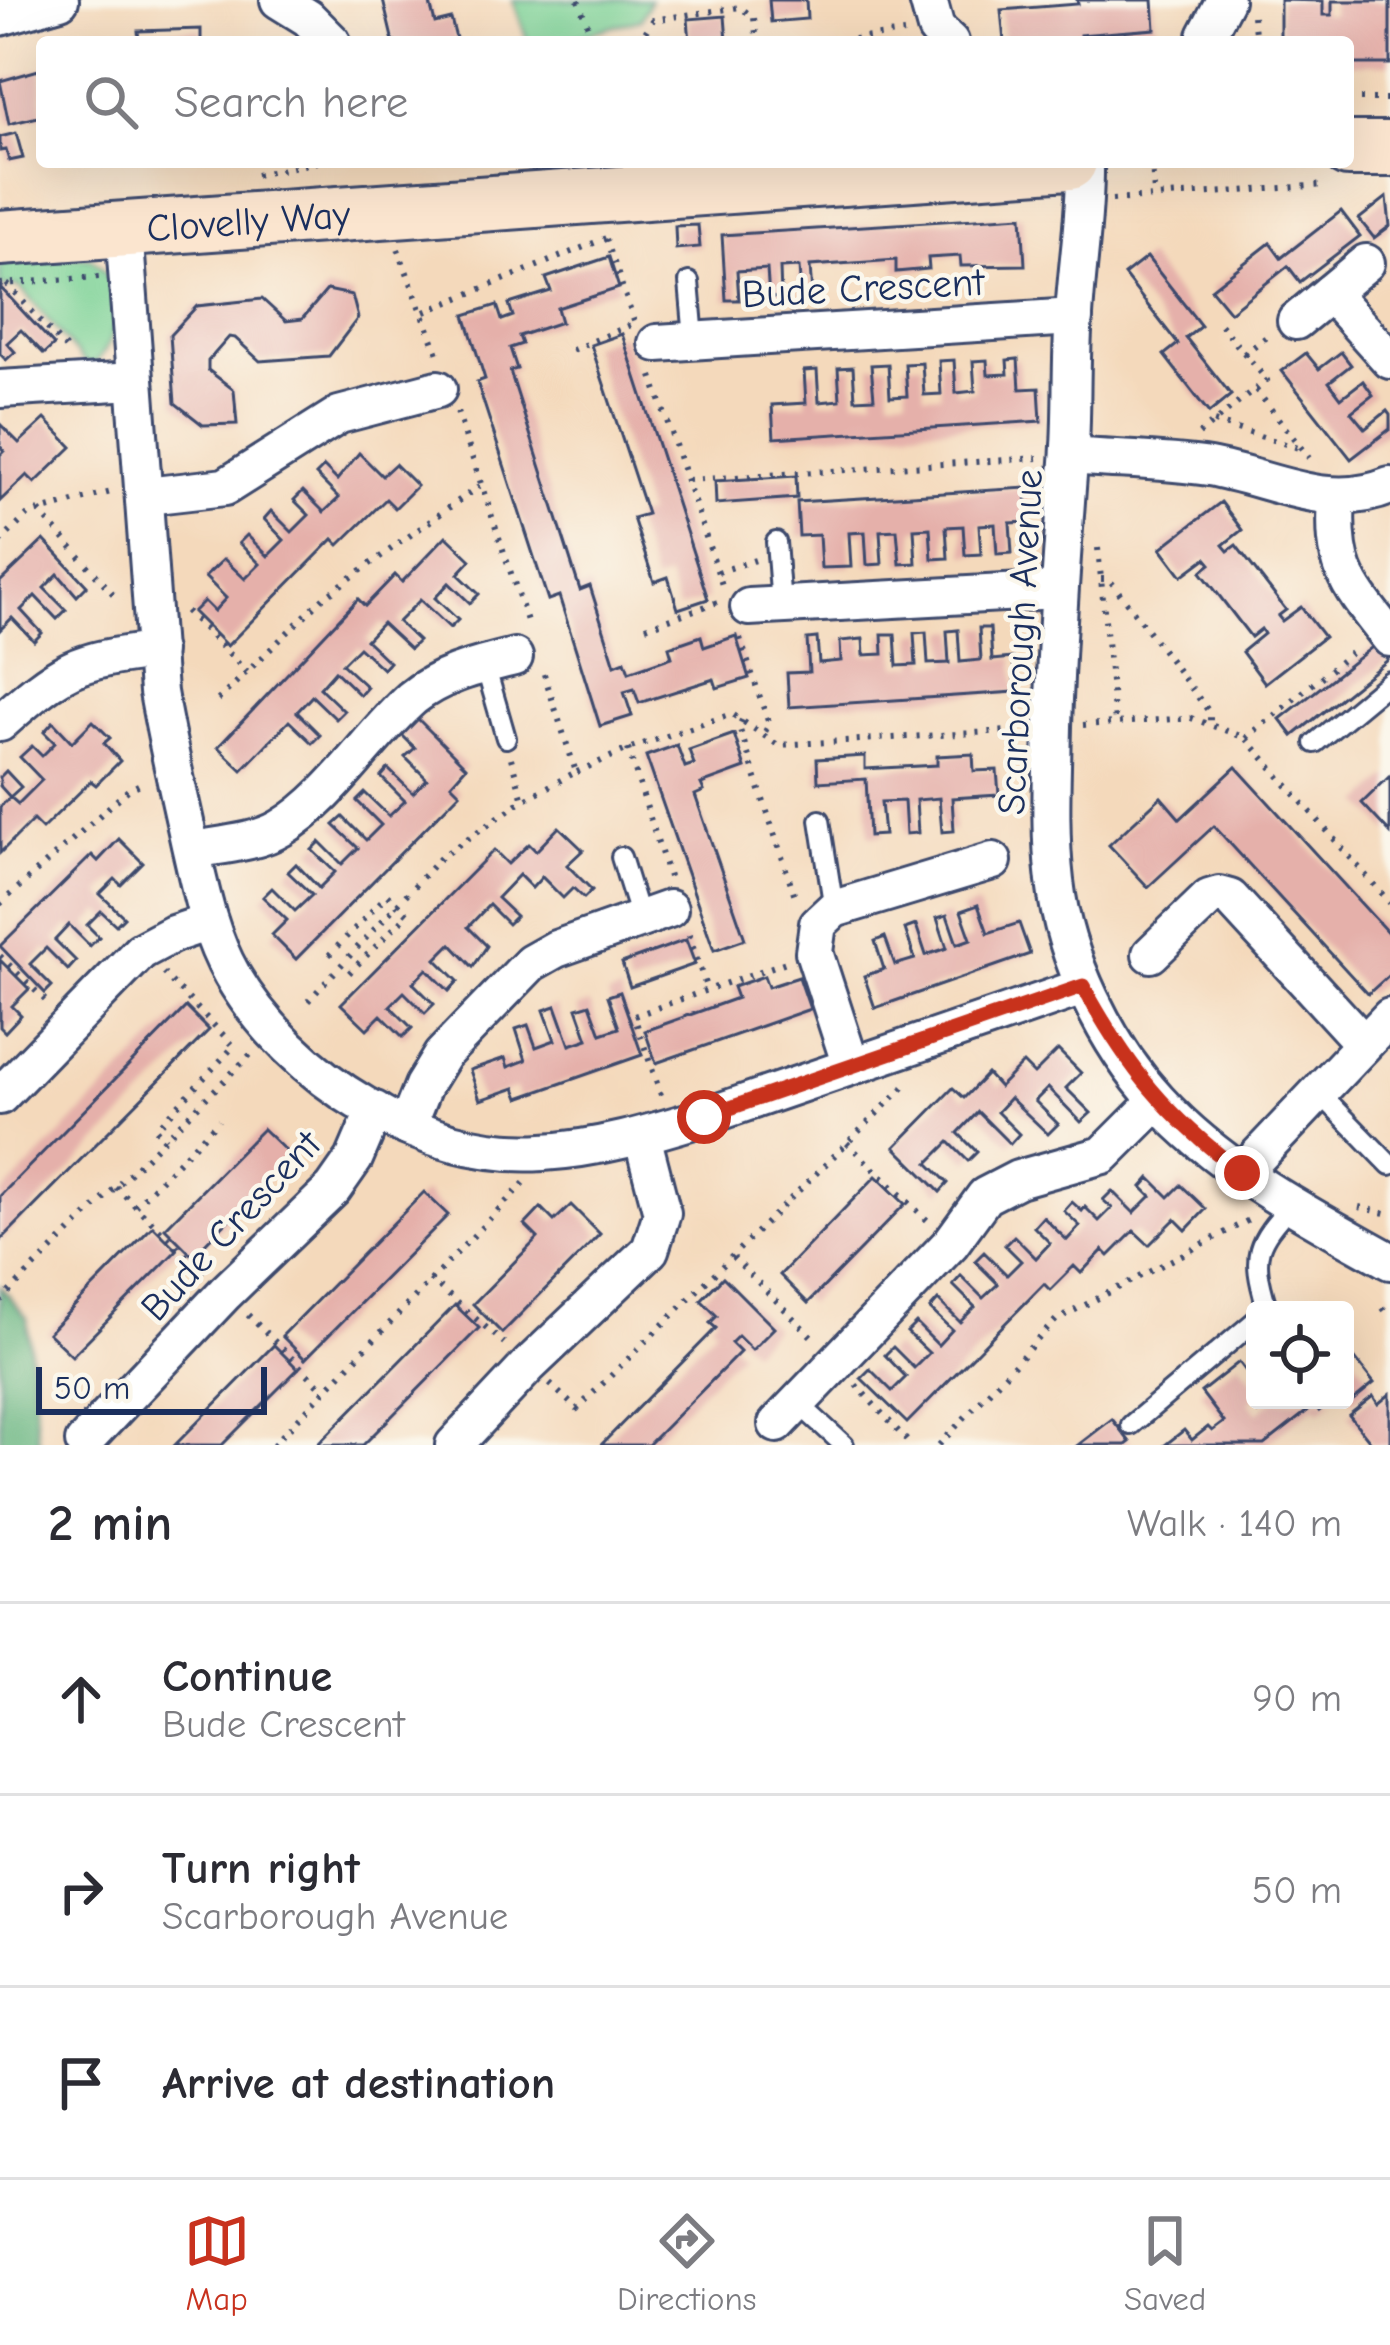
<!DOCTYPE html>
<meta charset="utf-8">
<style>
:root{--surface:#fff;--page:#f7f7f7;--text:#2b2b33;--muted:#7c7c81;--line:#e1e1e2;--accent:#c8321e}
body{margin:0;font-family:"Comic Neue",sans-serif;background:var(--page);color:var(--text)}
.controls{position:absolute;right:36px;bottom:36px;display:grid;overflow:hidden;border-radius:12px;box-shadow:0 12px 48px #0002}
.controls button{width:108px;height:108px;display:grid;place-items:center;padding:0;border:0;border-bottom:3px solid var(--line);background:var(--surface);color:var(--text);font:60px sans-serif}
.scale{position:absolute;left:36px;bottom:30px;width:231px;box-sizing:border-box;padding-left:12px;border:6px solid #1b2f5e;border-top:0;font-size:33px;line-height:42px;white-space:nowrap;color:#1b2f5e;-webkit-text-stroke:9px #fbf7ec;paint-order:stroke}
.stop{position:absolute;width:36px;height:36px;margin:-27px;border:9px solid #c8321e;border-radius:50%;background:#fff}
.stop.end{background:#c8321e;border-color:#fff;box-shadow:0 3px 12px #0008}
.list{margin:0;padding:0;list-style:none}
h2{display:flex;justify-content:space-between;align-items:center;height:156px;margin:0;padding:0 48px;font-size:51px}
h2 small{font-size:39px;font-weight:400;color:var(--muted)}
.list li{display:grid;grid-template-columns:78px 1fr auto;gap:36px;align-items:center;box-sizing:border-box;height:192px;padding:0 48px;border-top:3px solid var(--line)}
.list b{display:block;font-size:45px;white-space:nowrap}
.list p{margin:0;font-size:39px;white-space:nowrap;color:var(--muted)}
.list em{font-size:39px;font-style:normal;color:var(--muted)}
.icon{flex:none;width:66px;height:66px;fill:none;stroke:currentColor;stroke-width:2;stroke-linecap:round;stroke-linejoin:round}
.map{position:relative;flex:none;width:1390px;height:1445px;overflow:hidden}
.search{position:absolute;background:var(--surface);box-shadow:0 12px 48px #0002;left:36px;right:36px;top:36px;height:132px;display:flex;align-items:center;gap:30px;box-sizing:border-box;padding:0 42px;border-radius:12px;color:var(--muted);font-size:45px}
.sheet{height:732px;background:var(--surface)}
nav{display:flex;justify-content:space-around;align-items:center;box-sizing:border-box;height:168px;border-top:3px solid var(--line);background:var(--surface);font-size:33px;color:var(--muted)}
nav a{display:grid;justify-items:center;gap:6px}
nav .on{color:var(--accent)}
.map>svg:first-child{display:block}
</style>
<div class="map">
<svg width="1390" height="1445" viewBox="0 0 1390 1445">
<rect width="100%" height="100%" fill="#fbf7ec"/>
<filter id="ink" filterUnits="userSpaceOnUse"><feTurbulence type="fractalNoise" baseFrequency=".00833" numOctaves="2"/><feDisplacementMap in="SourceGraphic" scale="24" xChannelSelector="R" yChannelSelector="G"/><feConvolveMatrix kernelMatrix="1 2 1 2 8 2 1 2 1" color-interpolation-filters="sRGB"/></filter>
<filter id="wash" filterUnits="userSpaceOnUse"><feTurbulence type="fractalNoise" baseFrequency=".004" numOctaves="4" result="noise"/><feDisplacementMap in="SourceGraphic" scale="48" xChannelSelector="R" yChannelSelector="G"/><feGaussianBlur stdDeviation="2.7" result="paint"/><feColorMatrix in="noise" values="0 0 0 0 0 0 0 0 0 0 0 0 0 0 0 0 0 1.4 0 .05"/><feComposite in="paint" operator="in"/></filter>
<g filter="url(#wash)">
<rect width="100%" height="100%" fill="#f4d9bb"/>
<g fill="#7cd296" stroke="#4c807a" stroke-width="3">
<path d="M513,0H650L641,19L556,42H528Z"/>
<path d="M0,255L90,258C127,282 122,344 89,368L19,286L0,287Z"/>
</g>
<path fill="#65b47f" stroke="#40726e" stroke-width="3" d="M0,1286L27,1318L38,1441L42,1445H0Z"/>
<g id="blocks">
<g fill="#e5b0aa">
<path d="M383,0H429L435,23L451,19L457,42H393Z"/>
<path d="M769,0H806L807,19L771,22Z"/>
<path d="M1077,0H1153L1155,29L1080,35V41L1004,42L1001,10L1078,4Z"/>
<path d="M1280,0L1323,1V15H1332V1H1390V64H1348V42H1280Z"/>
<path d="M725,16L727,42H690L688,19Z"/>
<path d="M201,29V42H139L138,31Z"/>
<path d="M42,69V116L9,124L0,81Z"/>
<path d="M16,133L23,158L9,161L6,150L0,151V137Z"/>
<path d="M1387,197L1390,226L1374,238L1359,219Z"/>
<path d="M1341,211L1360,236L1300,282L1288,266L1230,312L1211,289L1270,243L1281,258Z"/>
<path d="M1022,216L1025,265L961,266L960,256L928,258L929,269L896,272V260L810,266L812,295L801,296L799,267L780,268L781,297L769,298L767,269L737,271L739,300H726L722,235Z"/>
<path d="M698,225L700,247L676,249L675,226Z"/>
<path d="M609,257L619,288L557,308L561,322L519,336L522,344L510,348L517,369L510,371L580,590L590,586L615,665L625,661L629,672L672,657L669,647L701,636L704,647L736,636L749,678L717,688L714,679L639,703L634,689L624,692L632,716L600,726L559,596L548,600L477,382L485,379L465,315L497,305L502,320L513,316L509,304L551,291L546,278Z"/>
<path d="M1147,257L1201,326L1186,338L1231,395L1209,413L1164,355L1178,344L1124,275Z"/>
<path d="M0,287L54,345L44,354L21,330L7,343L15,352L6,360L0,354Z"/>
<path d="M327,290L352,295L358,318L329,356L260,361L235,338L229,337L208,361V370L234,390L237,424L203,425L175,403L170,335L197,306L262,299L286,321L302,319Z"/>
<path d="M622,334L708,599L678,609L668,577L654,582L633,518L647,514L591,345Z"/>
<path d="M1341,352L1351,365L1329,382L1341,398L1363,381L1373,395L1351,412L1365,429L1387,411L1390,415V429L1351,459L1282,371L1306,353L1319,369Z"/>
<path d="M1018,359L1020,389L1039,388L1041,421L774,438L772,405L806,403L804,371L817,370L819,402L840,400L838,368L853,367L855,399L874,398L871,365L888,364L890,397L907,396L905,364L922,363L924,395L941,394L939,361L954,360L956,393L975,391L973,361L987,360L988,375L1008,374L1007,360Z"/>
<path d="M45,419L72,447L35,483L27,475L0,501V455L4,451L0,446V424L19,443Z"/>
<path d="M359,453L382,476L395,464L417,486L395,508L386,499L339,545L333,539L227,646L193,612L204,601L214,611L226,598L205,577L224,559L245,579L260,564L239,543L247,535L268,556L284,540L264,519L271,511L292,532L309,515L294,500L303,491L324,512L339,498L316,475L324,467L337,480Z"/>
<path d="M796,476L797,498L716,504L715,481Z"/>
<path d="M1026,488L1028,522L1010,523L1012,553L997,554L995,524L979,525L981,554L965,555L963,526L946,527L948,558L932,559L930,528L914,529L916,563L900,564L897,530L880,531L882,564L867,565L865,532L849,533L851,567L821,568L819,535L799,536L797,502Z"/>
<path d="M1221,502L1242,530L1223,545L1228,551L1236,545L1286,610L1278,616L1282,621L1301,607L1324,637L1265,683L1242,652L1264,634L1261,629L1251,637L1201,572L1211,564L1206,558L1182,576L1161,548Z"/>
<path d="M446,536L471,560L458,574L479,594L470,603L449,583L435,598L458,620L450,628L420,600L398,622L418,641L410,649L382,623L366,640L389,662L383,669L359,647L342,664L367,687L360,695L335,671L320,688L344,711L336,719L312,696L297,712L320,735L312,743L289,721L242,770L218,747L358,599L365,606L395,575L402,582Z"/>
<path d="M44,540L87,586L77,596L58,574L44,588L66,610L57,619L35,596L21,610L42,633L34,641L12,618L0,630V582Z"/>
<path d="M979,628H990L992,660L1013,658L1015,692L789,707L787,673L809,672L807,639L817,638L819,663L841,661L840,641L863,639L864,655L883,654L882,634H895L897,666L916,665L914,633L926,632L928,664L949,663L947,631L958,630L960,662L981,660Z"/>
<path d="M1376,644L1388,660L1293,736L1280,719Z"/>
<path d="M417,718L466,767L451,784L460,793L296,959L272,935L287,920L263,897L272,888L295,911L312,895L288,872L296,864L319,888L335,872L312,850L320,842L342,864L358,848L334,825L343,817L366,840L381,825L357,801L365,793L389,816L405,801L381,777L388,769L413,793L427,779L405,757L415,748L401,734Z"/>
<path d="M93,721L110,738L104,743L120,761L96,785L91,781L42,829L33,820L0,853V807L10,797L0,786V777L6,771L21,787L10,797L18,804L42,780L20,757L32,746L42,756L55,743L44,732L53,722L72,742Z"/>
<path d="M734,734L745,768L701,784L704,791L695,795L745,939L714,950L646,756L677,745L685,767L694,764L689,750Z"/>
<path d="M973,754L974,771L997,770L999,795L952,798L954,831L942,832L939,798L916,800L918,833L906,834L904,801L881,802L884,835L869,836L866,779L818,782L817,759L865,756V769L937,765V756Z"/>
<path d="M1236,767L1390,935V974L1368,994L1214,826L1148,887L1109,845L1161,797L1180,819Z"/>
<path d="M1390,776V833L1362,803Z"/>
<path d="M559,827L583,850L567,865L592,890L584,898L573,888L563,898L542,877L532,888L519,875L497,898L516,916L508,924L489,905L468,927L487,946L473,967L451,944L436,959L458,981L449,991L427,969L413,983L434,1004L425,1013L404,992L390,1006L412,1028L403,1037L381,1015L367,1029L341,1004L494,850L508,864L529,844L536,851Z"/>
<path d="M119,839L143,863L121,885L115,879L100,894L124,917L116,925L101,911L87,925L99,937L90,946L69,925L55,940L76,961L68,970L46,948L30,964L52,986L45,993L0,946L92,855L98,861Z"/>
<path d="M978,905L988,933L1019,923L1030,954L875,1008L864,976L884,969L875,941L885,937L895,965L915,959L905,929L916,925L926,955L947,948L937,918L947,915L957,944L971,939L961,911Z"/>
<path d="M686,940L695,964L630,987L622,963Z"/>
<path d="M0,960L29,989L12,1006L21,1015L5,1032L0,1027Z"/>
<path d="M764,976L768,987L799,977L810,1009L656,1063L645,1031L737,998L733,987Z"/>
<path d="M620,992L642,1055L519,1098L515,1088L480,1100L470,1070L505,1058L508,1067L526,1060L516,1029L528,1025L536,1047L555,1040L544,1010L556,1006L570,1045L588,1039L577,1008L590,1004L601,1034L619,1028L608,996Z"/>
<path d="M186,1007L209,1030L0,1241V1196Z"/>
<path d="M1058,1050L1081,1073L1066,1088L1091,1113L1081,1122L1048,1088L1035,1101L1058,1124L1048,1134L1010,1098L997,1112L1019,1134L1010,1144L978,1112L958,1133L977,1152L968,1161L949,1142L928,1163L948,1183L940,1192L895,1147L953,1088L964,1098L987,1074L999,1087L1023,1063L1034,1074Z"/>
<path d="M263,1129L291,1156L193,1256L165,1228Z"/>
<path d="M876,1176L905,1204L808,1303L780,1275Z"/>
<path d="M1150,1178L1169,1197L1181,1185L1206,1209L1186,1230L1175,1219L1149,1245L1134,1231L1109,1256L1103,1250L1081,1273L1074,1266L1050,1290L1044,1284L907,1423L861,1378L870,1369L892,1391L906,1377L885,1355L893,1347L914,1368L929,1353L907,1332L916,1323L938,1345L952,1330L930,1309L938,1300L960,1322L975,1307L953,1285L961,1276L983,1298L998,1284L975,1261L984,1252L1007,1275L1021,1261L1005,1245L1014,1236L1036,1258L1050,1243L1034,1227L1043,1217L1067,1240L1080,1226L1064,1211L1072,1202L1082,1211L1085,1207L1099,1221L1112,1208L1103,1200L1112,1191L1134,1213L1151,1196L1142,1187Z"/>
<path d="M424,1192L448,1215L305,1359L282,1336Z"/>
<path d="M571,1205L600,1234L502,1333L473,1304L538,1238L525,1225L541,1208L554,1221Z"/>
<path d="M153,1226L177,1250L72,1356L48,1333Z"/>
<path d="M723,1277L774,1328L752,1350L738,1336L731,1343L740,1352L648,1445H601L716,1328L710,1323L717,1316L701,1300Z"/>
<path d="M455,1305L479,1328L386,1422L363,1445H317Z"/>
<path d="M274,1345L298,1369L222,1445H175Z"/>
<path d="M1345,1346L1374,1383L1352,1401L1345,1392Z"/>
<path d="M1239,1362L1255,1383V1397L1249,1402L1258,1413L1274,1400H1333L1319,1411L1315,1405L1264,1445H1165L1184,1430L1192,1440L1208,1427L1212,1431L1224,1422L1201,1392Z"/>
<path d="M1390,1394V1445H1373L1349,1415L1373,1396L1378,1404Z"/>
<path d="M1112,1419L1130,1442L1126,1445H1078Z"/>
</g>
</g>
</g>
<g filter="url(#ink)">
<use href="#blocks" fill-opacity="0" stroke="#3c486c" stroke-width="3"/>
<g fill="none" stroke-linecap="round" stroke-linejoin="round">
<defs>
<g id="lane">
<path d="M689,282L694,339"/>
<path d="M776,542L781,605"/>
<path d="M485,665L506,738"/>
<path d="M1315,743L1390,681"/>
<path d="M820,820L834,909"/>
<path d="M621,857L640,918"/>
<path d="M1318,1091L1390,1165"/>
<path d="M1264,1310L1266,1304C1251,1254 1256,1243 1291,1205"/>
<path d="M797,1402L844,1445"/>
<path d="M1131,1425L1255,1321"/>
</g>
<g id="street">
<path d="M279,0L308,18L332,42"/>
<path d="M928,0L936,29L950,42"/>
<path d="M0,17L60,0"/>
<path d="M1211,42L1206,36L1225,0"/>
<path d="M1085,162C1086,214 1077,264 1074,316C1070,365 1073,414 1069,462C1062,551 1056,638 1053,726C1052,778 1049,830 1055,881C1064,959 1106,1044 1158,1101C1222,1171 1308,1215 1390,1261"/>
<path d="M124,229L158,692C167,744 179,794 190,845C200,888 209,935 232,975C292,1078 421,1160 543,1152C599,1149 651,1133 704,1117L1083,987"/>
<path d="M1330,293L1390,360"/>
<path d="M1296,321L1366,263"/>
<path d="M657,343L1074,317"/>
<path d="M0,389L134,381"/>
<path d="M1070,456C1116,460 1164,460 1209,467C1272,478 1327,512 1390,486"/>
<path d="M146,496L225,487L339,415L438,389"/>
<path d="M1337,498C1332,570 1348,584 1390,638"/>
<path d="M749,607L1057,590"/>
<path d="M0,723C61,669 74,660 156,651"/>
<path d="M192,850C220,845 256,843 281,828C332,798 368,737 412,698C441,674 479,666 514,657"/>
<path d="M1151,954L1209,898L1219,895L1230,898L1363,1043"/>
<path d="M851,1066L814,952L818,924L834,909L993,861"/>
<path d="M0,1096L141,951L173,934L209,922"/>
<path d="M407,1126L423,1086L442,1055L531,963L556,949L669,909"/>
<path d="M1242,1173L1390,1017"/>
<path d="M777,1424L951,1243L985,1196L1018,1179L1103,1155L1157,1101"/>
<path d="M84,1442L225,1293L333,1189L354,1159L375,1110"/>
<path d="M454,1445L529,1365L650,1250L662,1213L642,1136"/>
</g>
<g id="secondary">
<path d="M1348,149H1390"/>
<path id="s1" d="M0,238L1069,162"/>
</g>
</defs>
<use href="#lane" stroke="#3c486c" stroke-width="24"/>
<use href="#street" stroke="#3c486c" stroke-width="42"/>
<use href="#secondary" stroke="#3c486c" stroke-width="60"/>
<g stroke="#3c486c" stroke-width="6" stroke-dasharray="3 9" stroke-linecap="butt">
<path d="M578,0L594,42"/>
<path d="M1253,16L1256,42"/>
<path d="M639,42L653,20L740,7L754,18L757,42"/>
<path d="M830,42L904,33"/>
<path d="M1348,99H1390"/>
<path d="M1152,162L1154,194"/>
<path d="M256,175L318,162"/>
<path d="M1112,200L1326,185"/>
<path d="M606,239L635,324"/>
<path d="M398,249L440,359"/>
<path d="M0,284L99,277"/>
<path d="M7,284L69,352"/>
<path d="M425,312L606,238"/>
<path d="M572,350L631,325"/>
<path d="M1244,354L1270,334"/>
<path d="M652,376L724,591"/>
<path d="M1256,390L1309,458"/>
<path d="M457,412L529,627"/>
<path d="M1214,422L1302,449"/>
<path d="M1199,434L1267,380L1217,321"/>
<path d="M688,480L1038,458"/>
<path d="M39,511L117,598"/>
<path d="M0,542L29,514L111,492"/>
<path d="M1098,548L1115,723"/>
<path d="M718,572L755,560"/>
<path d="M1101,579H1109L1210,713V724"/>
<path d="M186,611L247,672"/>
<path d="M646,627L718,602"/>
<path d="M740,638L769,724L763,736"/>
<path d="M218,700L324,597L482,484"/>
<path d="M742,720L739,727L796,899"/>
<path d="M1083,725L1191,718L1246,738L1390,903"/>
<path d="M1246,738L1356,649"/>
<path d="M628,749L669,877"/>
<path d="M511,758L523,800"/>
<path d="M577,772L628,749L732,714L778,745L1023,730"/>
<path d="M0,904L128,790L142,783"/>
<path d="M689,935L707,990"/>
<path d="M329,955L387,895L408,914L346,976"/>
<path d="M0,956L49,1004"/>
<path d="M163,973L234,1046L156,1129L165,1139"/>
<path d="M308,1001L441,857L523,800L576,772L542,668"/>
<path d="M661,1095L634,1016L786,962"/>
<path d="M847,1143L927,1220"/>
<path d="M116,1187L204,1273"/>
<path d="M135,1206L219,1120"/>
<path d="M1359,1207L1390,1214"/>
<path d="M733,1257L815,1340"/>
<path d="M430,1279L504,1343"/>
<path d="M0,1301L254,1051"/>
<path d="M1383,1308L1390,1317"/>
<path d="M248,1315L324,1390"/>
<path d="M550,1384L577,1409L909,1082"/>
<path d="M856,1385L911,1445"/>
<path d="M273,1445L524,1183"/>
<path d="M939,1445L1056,1320L1251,1219"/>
</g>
<use href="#lane" stroke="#fff" stroke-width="18"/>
<use href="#street" stroke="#fff" stroke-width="36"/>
<use href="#secondary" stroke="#fbe5cf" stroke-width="54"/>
</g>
</g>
<g fill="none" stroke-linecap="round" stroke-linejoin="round" filter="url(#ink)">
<path stroke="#c8321e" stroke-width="15" d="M704,1117L1083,986C1129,1070 1166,1115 1242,1173"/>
</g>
<g text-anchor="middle" stroke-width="9" stroke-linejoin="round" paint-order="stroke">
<g font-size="39" fill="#1b2f5e" stroke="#fbf7ec">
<text dy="14" stroke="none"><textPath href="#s1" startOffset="249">Clovelly Way</textPath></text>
<text transform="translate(863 287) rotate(-3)" y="14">Bude Crescent</text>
<text transform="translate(1019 642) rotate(-87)" y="14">Scarborough Avenue</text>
<text transform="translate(230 1225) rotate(-47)" y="14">Bude Crescent</text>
</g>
</g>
</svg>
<div class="controls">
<button><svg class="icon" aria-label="locate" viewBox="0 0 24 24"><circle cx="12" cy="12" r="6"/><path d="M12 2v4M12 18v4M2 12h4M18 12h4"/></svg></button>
</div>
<div class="scale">50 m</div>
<div class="stop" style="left:704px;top:1117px"></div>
<div class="stop end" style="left:1242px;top:1173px"></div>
<div class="search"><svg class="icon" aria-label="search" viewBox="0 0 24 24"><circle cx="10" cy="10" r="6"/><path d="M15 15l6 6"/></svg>Search here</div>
</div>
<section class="sheet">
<h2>2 min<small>Walk · 140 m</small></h2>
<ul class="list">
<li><svg class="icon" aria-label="ahead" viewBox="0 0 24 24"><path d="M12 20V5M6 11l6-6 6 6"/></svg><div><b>Continue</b><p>Bude Crescent</p></div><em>90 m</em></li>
<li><svg class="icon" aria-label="right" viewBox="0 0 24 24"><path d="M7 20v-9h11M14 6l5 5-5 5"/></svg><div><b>Turn right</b><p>Scarborough Avenue</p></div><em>50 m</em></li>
<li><svg class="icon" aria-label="arrive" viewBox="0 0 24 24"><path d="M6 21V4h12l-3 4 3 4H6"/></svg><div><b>Arrive at destination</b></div></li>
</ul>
</section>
<nav>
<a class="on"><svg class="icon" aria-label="map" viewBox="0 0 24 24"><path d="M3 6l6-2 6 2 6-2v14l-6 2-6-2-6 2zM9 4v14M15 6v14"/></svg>Map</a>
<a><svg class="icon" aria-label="directions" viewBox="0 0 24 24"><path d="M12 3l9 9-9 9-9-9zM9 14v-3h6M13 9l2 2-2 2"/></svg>Directions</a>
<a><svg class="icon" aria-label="saved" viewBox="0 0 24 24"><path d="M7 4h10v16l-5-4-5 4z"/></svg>Saved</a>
</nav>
